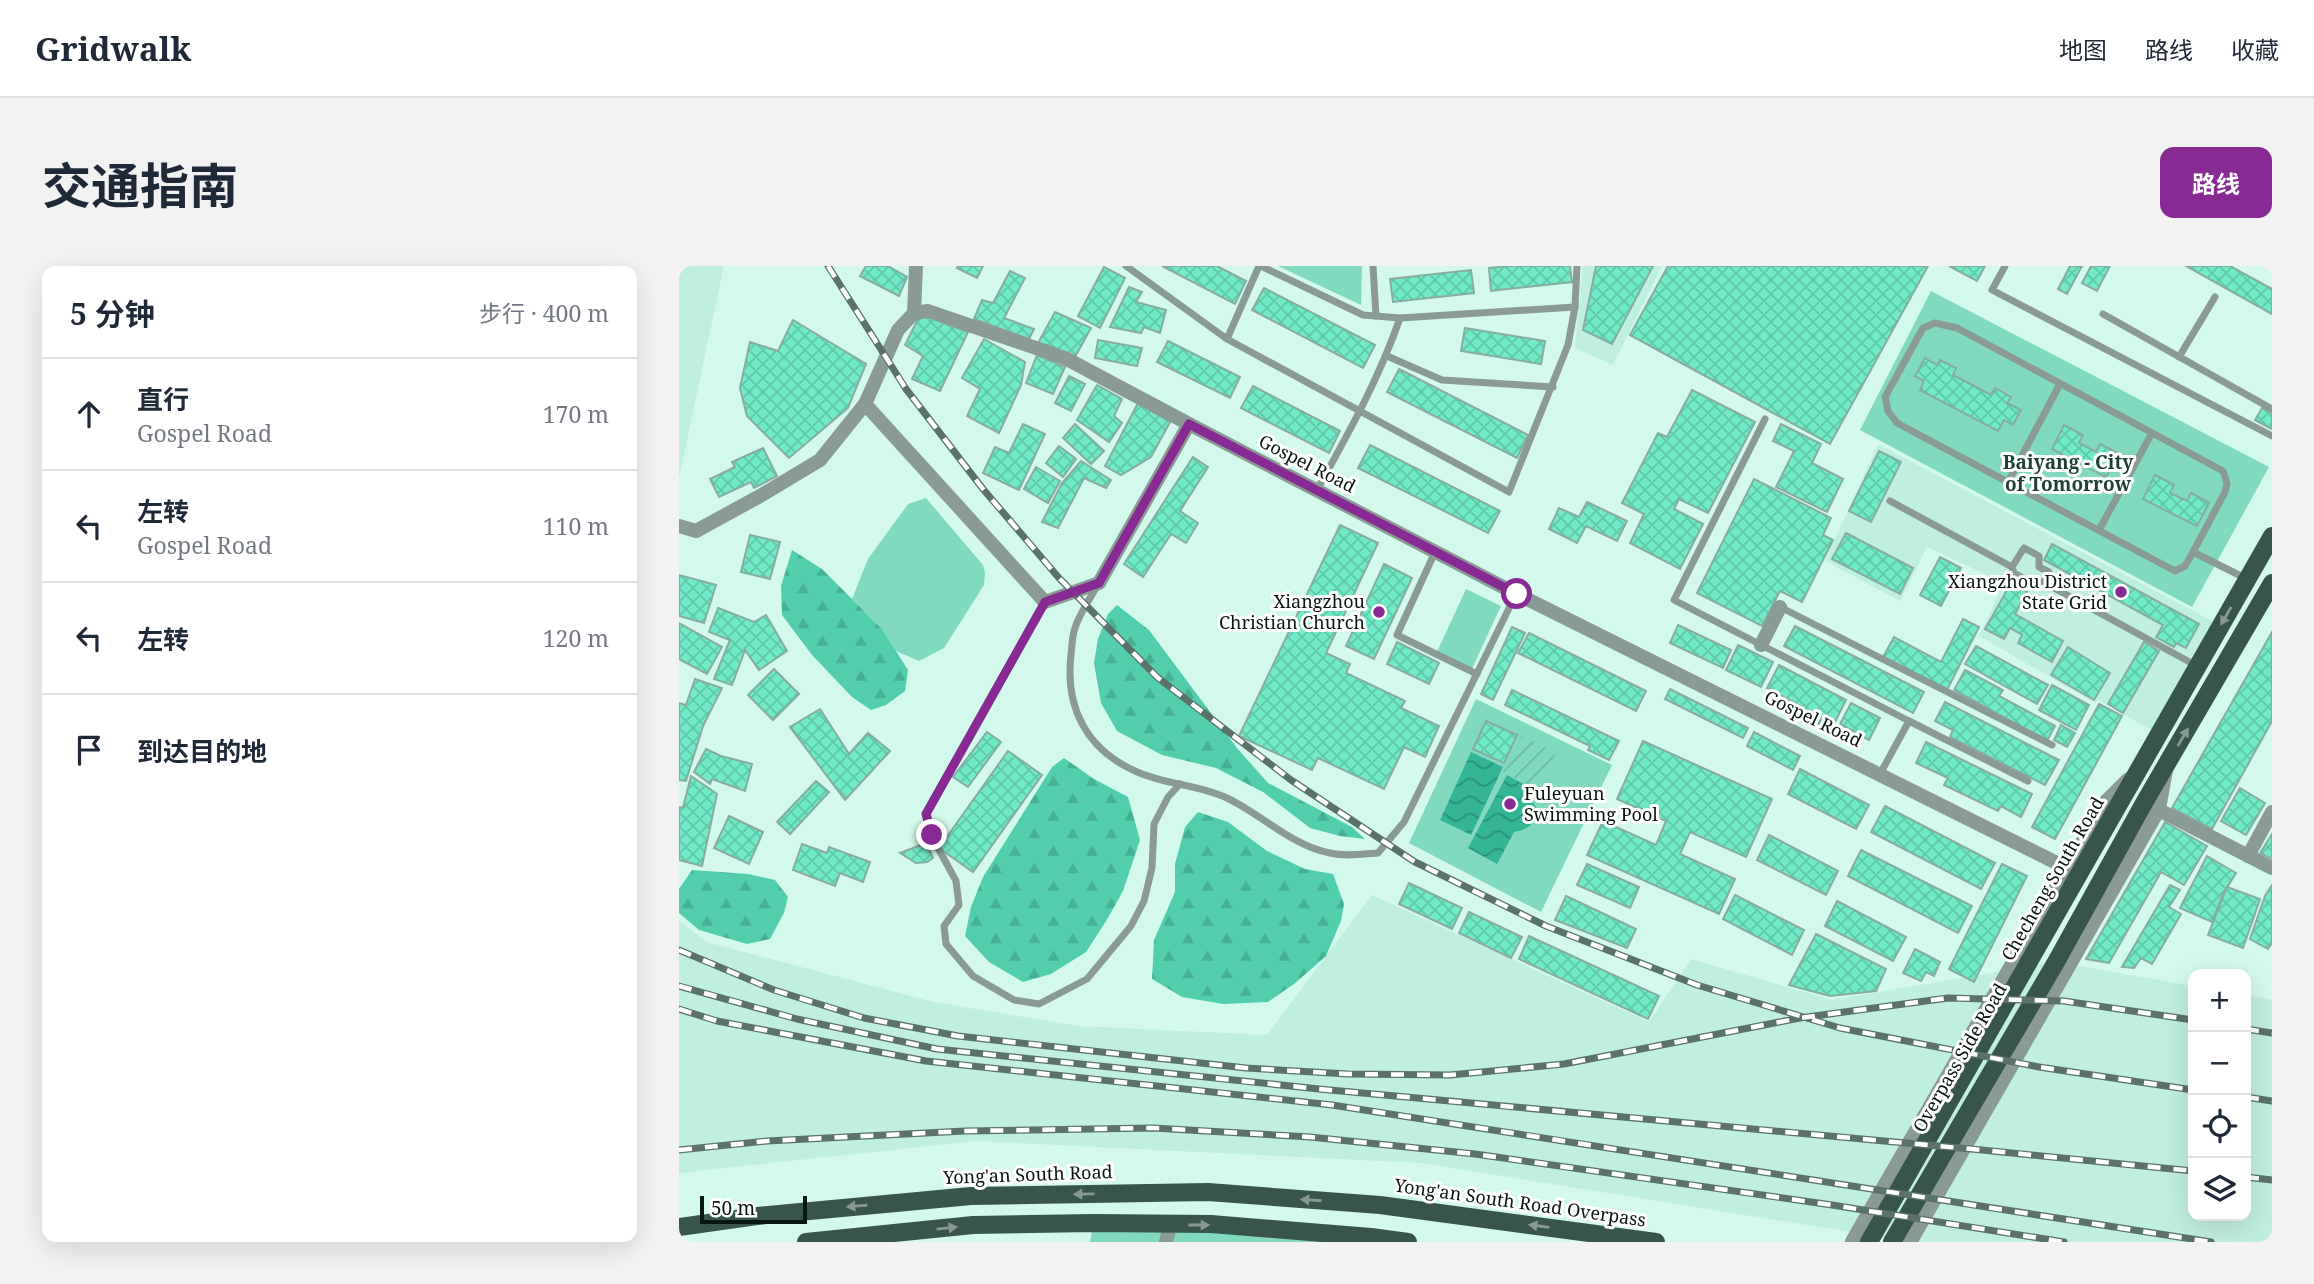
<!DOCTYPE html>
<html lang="zh">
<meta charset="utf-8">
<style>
:root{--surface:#fff;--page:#f2f2f3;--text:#1f2937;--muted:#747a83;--line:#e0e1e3;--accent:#882a94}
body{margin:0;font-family:"Noto Serif","Noto Sans SC",serif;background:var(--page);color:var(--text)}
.controls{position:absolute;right:21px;bottom:21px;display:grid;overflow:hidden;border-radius:14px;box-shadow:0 7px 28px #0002}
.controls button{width:63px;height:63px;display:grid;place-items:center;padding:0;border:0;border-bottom:2px solid var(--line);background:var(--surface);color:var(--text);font:35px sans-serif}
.scale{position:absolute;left:21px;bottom:18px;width:107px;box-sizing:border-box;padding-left:7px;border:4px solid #091712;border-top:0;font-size:19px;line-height:24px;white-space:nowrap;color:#091712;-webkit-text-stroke:5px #fff;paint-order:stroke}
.stop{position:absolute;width:21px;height:21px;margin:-16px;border:5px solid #882a94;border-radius:50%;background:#fff}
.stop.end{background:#882a94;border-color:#fff;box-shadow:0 2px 7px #0008}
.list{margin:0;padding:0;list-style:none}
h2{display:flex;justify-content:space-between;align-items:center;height:91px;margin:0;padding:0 28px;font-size:30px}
h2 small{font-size:23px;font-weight:400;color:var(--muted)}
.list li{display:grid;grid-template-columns:46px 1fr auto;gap:21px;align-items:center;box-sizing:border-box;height:112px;padding:0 28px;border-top:2px solid var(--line)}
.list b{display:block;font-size:26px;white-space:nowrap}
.list p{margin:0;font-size:23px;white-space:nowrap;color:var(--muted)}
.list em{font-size:23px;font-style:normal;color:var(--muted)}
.icon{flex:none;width:38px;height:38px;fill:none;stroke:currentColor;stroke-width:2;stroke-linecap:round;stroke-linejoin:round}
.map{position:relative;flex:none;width:1593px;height:976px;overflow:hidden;border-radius:14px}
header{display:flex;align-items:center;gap:42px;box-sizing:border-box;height:98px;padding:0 35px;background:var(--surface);border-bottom:2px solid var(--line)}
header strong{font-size:33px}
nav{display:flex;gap:38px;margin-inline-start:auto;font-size:24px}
.intro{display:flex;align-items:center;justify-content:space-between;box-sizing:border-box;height:168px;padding:0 42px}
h1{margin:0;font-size:49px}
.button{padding:18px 32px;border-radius:14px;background:var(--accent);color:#fff;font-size:24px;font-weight:700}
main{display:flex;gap:42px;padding:0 42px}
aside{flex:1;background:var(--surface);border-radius:14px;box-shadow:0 7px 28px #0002}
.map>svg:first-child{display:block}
</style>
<header>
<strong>Gridwalk</strong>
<nav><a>地图</a><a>路线</a><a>收藏</a></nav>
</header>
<div class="intro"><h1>交通指南</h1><a class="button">路线</a></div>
<main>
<aside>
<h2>5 分钟<small>步行 · 400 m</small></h2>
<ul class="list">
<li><svg class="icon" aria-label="ahead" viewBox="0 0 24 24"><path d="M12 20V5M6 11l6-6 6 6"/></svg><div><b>直行</b><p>Gospel Road</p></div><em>170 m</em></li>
<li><svg class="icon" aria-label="left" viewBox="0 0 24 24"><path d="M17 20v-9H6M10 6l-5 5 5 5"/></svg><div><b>左转</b><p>Gospel Road</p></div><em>110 m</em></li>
<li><svg class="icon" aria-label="left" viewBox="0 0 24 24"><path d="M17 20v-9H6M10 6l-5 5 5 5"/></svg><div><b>左转</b></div><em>120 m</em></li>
<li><svg class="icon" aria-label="arrive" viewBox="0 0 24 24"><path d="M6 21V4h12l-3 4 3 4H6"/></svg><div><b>到达目的地</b></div></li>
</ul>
</aside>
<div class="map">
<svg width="1593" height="976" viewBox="0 0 1593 976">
<defs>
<pattern id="forest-firs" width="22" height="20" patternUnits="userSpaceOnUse" patternTransform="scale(1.75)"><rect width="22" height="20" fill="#52cead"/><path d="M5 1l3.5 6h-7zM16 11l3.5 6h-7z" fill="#46b094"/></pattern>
<pattern id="garden-furrows" width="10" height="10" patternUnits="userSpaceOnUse" patternTransform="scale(1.75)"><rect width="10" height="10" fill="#81d9bf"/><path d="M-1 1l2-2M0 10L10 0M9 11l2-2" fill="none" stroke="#6ebaa3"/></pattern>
<pattern id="water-waves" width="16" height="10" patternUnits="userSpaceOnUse" patternTransform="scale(1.75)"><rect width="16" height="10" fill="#33b596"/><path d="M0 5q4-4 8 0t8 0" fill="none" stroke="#299279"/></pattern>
<pattern id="building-cross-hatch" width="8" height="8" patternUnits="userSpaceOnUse" patternTransform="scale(1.75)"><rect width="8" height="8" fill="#71eac8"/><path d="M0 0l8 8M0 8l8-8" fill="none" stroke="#60c8ab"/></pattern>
</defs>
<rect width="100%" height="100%" fill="#d3f9ec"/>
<g fill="#bfefdf">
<path d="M0,0H45L0,212Z"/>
<path d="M904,0H983L934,99L896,82Z"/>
<path d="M1199,178L1537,357L1476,466L1419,434L1416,437L1300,370L1325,317L1248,281L1221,335L1146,295Z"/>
<path d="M693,629L970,756L1012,693L1153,734L1377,696L1514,720V950H1567V729L1593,734V976H1216L1178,967L742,897L297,875L0,907V655L28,676L254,736L399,760L588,769Z"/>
</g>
<g fill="#81d9bf">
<path d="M599,0H683L682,39Z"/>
<path d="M1252,25L1590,201L1513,341L1181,164Z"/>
<path d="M247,232L304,299L306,307L305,319L265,382L240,395L217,385L203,363L173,333L189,293L229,238Z"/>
<path d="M787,323L822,340L792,405L757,388Z"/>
<path d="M797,433L933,499L862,646L730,577Z"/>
<path d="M414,957L648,976H411Z"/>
</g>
<g fill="url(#forest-firs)">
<path d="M113,284L143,303L203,363L229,404L226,425L207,439L192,444L173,431L133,389L103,349L102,320Z"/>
<path d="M438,339L470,364L558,482L589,517L673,561L686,573L661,570L631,562L584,526L537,502L483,489L438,465L422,437L415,397L419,373L429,348Z"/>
<path d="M385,492L415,513L449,531L461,574L444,625L429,652L407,686L372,708L344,716L310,696L286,670L292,641L304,611L373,501Z"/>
<path d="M519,546L549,556L588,585L626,603L654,608L665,638L662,655L647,690L615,718L589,736L544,738L503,731L473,713L475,674L496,626V598L506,561Z"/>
<path d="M13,604L69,608L96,614L109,631L105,647L91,673L68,678L20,664L0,647V623Z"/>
</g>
<path fill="url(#garden-furrows)" d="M843,469L877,486L859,523L824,506Z"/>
<g fill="url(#water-waves)">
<path d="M792,486L824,501L792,569L761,554Z"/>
<path d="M828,509L856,524L852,532L859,546C855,559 848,564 835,566L818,598L789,582Z"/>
</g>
<g fill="url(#building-cross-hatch)" stroke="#88ada0" stroke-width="2">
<path d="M187,0H209L228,11L220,30L181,10Z"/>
<path d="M279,0H304L298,12L278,2Z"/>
<path d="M483,0H538L567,15L556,38Z"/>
<path d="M831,0H891L893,16L812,25L810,2Z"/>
<path d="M917,0H974L933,78L904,64Z"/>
<path d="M989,0H1249L1151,178L951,69Z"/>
<path d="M1270,0H1306L1298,15Z"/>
<path d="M1391,0H1403L1388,28L1379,23Z"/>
<path d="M1412,0H1431L1418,25L1403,17Z"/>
<path d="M1507,0H1551L1593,23V48Z"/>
<path d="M425,1L446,12L421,62L399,50Z"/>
<path d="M792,4L795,27L714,36L711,13Z"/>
<path d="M331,5L346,12L325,52L355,63L350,73L295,53L303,34L314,37Z"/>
<path d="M450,21L463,26L457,36L487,44L481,67L465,61L462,67L431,61Z"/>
<path d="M585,22L696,79L684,102L573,44Z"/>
<path d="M376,46L412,62L396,91L359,77Z"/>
<path d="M248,50L289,66L261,125L233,113L244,90L226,79L240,51Z"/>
<path d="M114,54L187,98L169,142L110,192L68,150L61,122L71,76L99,85Z"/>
<path d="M786,62L866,75L862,98L782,85Z"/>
<path d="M305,73L346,96L342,119L320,167L288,150L301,123L283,112Z"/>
<path d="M419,74L463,82L458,100L416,92Z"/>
<path d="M489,75L561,111L551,132L478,96Z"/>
<path d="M358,89L386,101L374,128L347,117Z"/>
<path d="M1246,92L1258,99L1261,94L1277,102L1274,109L1312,129L1316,122L1332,131L1328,137L1342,144L1334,159L1325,154L1319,165L1241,124L1245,115L1236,110Z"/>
<path d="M720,103L849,169L838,192L708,126Z"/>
<path d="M390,110L406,118L392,145L376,137Z"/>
<path d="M418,119L443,133L435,150L443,157L430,176L398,154Z"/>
<path d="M574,120L661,165L650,187L562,142Z"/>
<path d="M1013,124L1076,156L1029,247L1000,233L995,243L1024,258L1001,303L951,277L965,248L943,237L979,167L988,171Z"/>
<path d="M459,137L491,156L472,191L442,209L426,200Z"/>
<path d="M1583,142L1593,147V163L1576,154Z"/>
<path d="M344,158L366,168L340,224L304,207L316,181L330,187Z"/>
<path d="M396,158L425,185L412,198L384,172Z"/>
<path d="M1102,158L1142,178L1133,197L1164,213L1148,246L1097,221L1115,185L1094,175Z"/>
<path d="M1385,159L1404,169L1400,177L1417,186L1421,178L1439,187L1427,211L1373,183Z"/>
<path d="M691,179L821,245L809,267L679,202Z"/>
<path d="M380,180L397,193L384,211L367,197Z"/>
<path d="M84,182L98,210L75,222L72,216L40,231L31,213L56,201L53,196Z"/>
<path d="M1200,185L1222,196L1192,256L1170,245Z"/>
<path d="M514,191L529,201L501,245L519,257L507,277L492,268L464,311L445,298Z"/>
<path d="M402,195L432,214L427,222L405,212L379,262L363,256L383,217Z"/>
<path d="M357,201L381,215L369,237L345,223Z"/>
<path d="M1476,209L1495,219L1491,227L1508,235L1512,227L1530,237L1518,260L1464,233Z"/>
<path d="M1075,213L1152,252L1144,269L1154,274L1123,336L1101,325L1083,360L1018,327Z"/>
<path d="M908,236L948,255L938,275L907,260L898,277L870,263L880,242L900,251Z"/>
<path d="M661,259L699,277L647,387L671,398L667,407L726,435L722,442L760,460L746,491L725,481L705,523L639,492L633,504L560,470Z"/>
<path d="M1167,267L1234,302L1221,328L1153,293Z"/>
<path d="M71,269L101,276L91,313L62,306Z"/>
<path d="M1373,278L1520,358L1507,382L1497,377L1495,381L1477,371L1484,359L1365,294Z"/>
<path d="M1261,291L1282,302L1262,340L1241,329Z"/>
<path d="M705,298L733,312L695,393L667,380Z"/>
<path d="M0,309L37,319L25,357L0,350Z"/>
<path d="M1332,317L1348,326L1336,348L1384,375L1373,396L1339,377L1343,369L1331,362L1325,373L1306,363Z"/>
<path d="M39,342L75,356L87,349L108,385L80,404L66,384L53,419L35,413L51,374L30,366Z"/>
<path d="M1284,353L1300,361L1268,424L1204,391L1215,371L1262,396Z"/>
<path d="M0,357L43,381L28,408L0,393Z"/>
<path d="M999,359L1052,384L1044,402L991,377Z"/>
<path d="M1116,360L1245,426L1234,447L1105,380Z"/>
<path d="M833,361L846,367L814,434L802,428Z"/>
<path d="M1593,366V455L1533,563L1493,542Z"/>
<path d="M850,367L967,425L957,445L839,387Z"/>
<path d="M718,376L760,397L750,418L708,398Z"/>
<path d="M1465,376L1480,385L1444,447L1429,438Z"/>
<path d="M1059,379L1094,396L1082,421L1047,404Z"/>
<path d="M1297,380L1369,419L1358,438L1286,398Z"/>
<path d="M1389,381L1431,407L1415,434L1372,409Z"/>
<path d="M1100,399L1167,434L1155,458L1143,451L1140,458L1120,448L1123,441L1088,422Z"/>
<path d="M95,403L120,428L94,454L69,429Z"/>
<path d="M1286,404L1324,424L1320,430L1376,460L1368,475L1275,424Z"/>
<path d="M16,413L43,422L24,460L7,515L0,514V437L7,439Z"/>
<path d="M1373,419L1410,439L1397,464L1360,444Z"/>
<path d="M991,423L1069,462L1064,472L986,433Z"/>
<path d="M833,424L940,475L930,494L909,484L911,480L826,439Z"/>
<path d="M1266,436L1380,494L1366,519L1271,471L1274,464L1256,455Z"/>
<path d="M1172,437L1201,452L1190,474L1161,458Z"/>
<path d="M1420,438L1443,450L1376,573L1353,561Z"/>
<path d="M141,443L170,488L189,467L211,485L166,534L111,461Z"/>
<path d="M807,455L838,469L825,497L794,483Z"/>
<path d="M1382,459L1396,467L1388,481L1375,474Z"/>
<path d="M308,466L322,476L289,521L274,511Z"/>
<path d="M1075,466L1121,490L1114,504L1068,480Z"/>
<path d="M964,475L1093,533L1067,591L1011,566L1001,588L1056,613L1040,648L908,589L924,555L977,579L987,555L938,533Z"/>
<path d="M1247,476L1353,528L1342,551L1322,540L1319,545L1265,519L1269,512L1237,497Z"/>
<path d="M27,483L42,490L73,498L66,525L33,513L31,518L15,506Z"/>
<path d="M329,485L363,509L294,606L260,582Z"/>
<path d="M1121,503L1190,539L1177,563L1109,528Z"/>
<path d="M12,510L38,528L23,600L0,594V541L4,542Z"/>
<path d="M137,515L150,526L111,568L98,556Z"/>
<path d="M1561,522L1586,537L1567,569L1542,555Z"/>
<path d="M1206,540L1316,597L1302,623L1192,566Z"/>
<path d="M50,550L84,566L70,598L35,582Z"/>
<path d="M1486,556L1528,580L1505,619L1482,606L1430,697L1407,693Z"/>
<path d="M1593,568V593L1581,587Z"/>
<path d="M1090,569L1159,605L1147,629L1078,594Z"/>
<path d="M247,577L254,592L248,596L237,597L221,587Z"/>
<path d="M123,578L148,587L150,581L191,596L184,616L161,607L156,620L114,604Z"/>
<path d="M1182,584L1293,640L1279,667L1169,610Z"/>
<path d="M1528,590L1557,607L1544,628L1533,656L1501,642Z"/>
<path d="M908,598L960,621L951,642L898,619Z"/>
<path d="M1323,598L1348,610L1295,716L1270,703Z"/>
<path d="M730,617L783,642L773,663L720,638Z"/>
<path d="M1491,619L1501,624L1490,641L1502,648L1473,698L1462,692L1455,702L1443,701Z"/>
<path d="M1593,619V677L1589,683L1571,673L1586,630Z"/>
<path d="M1548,621L1581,633L1564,682L1529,669Z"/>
<path d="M1056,629L1125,664L1113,689L1044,653Z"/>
<path d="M887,630L957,663L948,682L876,654Z"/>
<path d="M1158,635L1227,671L1214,695L1146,660Z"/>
<path d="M790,646L843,671L832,692L780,667Z"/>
<path d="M1137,668L1207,703L1197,725L1151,730L1110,719Z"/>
<path d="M850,670L980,730L969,753L840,693Z"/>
<path d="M1236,683L1261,696L1255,710L1247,706L1242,715L1224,707Z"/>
</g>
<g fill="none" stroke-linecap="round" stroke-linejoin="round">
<g stroke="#8a9a94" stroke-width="7">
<path d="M447,0L548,73"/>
<path d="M580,0L548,73L830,226L889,79L896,41"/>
<path d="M582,0L684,49L721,52"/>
<path d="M694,0L697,50"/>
<path d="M1326,0L1313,24L1593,170"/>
<path d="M1424,48L1593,143"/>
<path d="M708,90L763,114L874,121"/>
<path d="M1500,91L1536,31"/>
<path d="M1086,153L995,334L1230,455L1201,508"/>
<path d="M1329,216L1381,118"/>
<path d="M638,224C669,168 700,113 721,52L896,41L898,0"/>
<path d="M1211,235L1333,301"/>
<path d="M1420,264L1473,167"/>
<path d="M756,286L718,369L798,408"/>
<path d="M1514,286L1546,226L1548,217L1544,205L1278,62L1256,57L1244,62L1206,131L1209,145L1218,157L1496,305L1506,300L1514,286L1568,313"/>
<path d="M1364,316L1370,306L1360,301V290L1345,282L1333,301L1335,307L1355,318L1364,316L1518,400"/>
<path d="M418,320C411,333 400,348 396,362C393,370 393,380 392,389C386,441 407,483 456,505C486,519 518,518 548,532C582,548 613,580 651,587C666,591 683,588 699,587L725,556L837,328"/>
<path d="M366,336L247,548L252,569L277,615L280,639L265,660L267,678L294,710L335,734L360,738L408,713L452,660L465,635L473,602L475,558L489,531L501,518"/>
<path d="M1101,341L1373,479"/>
<path d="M1230,455L1349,515"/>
</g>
<g stroke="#8a9a94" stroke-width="14">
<path d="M235,47L237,0"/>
<path d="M186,138L219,64L235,47L249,45L386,92L510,158"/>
<path d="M0,260L17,265L81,230L141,194L186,138L366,336L420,317L510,158L826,322L1390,603"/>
<path d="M1082,379L1101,341"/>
<path d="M1478,543L1593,602"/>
<path d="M1569,590L1593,546"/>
<path d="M487,976L491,959"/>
</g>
<g stroke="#8a9a94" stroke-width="18">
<path d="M1175,976L1428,537L1450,515"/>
<path d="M1229,976L1478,543L1485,504"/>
</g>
<g stroke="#38554c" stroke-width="18">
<path d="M0,961L78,950L292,930L529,926L701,939L977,976"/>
<path d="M127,976L294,959L414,957L532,958L692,971L729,976"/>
<path d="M1190,976L1593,270"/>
<path d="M1213,976L1377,696L1465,537L1593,317"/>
</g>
<defs>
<g id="rail">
<path d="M149,0L227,123L304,223L380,312L478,411L612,514L736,596L867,660L1018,719L1161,762L1360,801L1514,824"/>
<path d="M0,684L95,724L185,752L279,770L567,802L669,808L771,809L885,798L1121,752L1269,732L1385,735L1514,754"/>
<path d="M0,720L118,753L258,783L640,823L1303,884L1514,905"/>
<path d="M0,743L38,755L247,795L653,839L1532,976"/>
<path d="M1567,763L1593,767"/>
<path d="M1567,831L1593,835"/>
<path d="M0,884L88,875L286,865L474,862L631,871L796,888L1153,939L1385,976"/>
<path d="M1567,911L1593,914"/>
</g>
</defs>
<use href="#rail" stroke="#5a726a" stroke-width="7"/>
<use href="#rail" stroke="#fff" stroke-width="4.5" stroke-dasharray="13" stroke-linecap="butt"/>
</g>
<defs><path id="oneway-solid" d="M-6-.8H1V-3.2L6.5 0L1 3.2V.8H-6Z" transform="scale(1.75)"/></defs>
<g fill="#889994">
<use href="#oneway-solid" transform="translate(1547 350) rotate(120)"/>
<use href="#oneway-solid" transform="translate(1504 471) rotate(-60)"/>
<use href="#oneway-solid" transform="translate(405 928) rotate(179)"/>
<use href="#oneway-solid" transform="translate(632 934) rotate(-176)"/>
<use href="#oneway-solid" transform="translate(178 940) rotate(175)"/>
<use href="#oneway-solid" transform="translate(520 959)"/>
<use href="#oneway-solid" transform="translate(860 960) rotate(-172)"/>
<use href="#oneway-solid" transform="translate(268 962) rotate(-6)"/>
</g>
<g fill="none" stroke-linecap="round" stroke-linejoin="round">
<path stroke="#882a94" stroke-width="9" d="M253,569L247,548L366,336L420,317L510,158L838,328"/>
</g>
<g fill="#882a94" stroke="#fff" stroke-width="2.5">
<circle cx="1442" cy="326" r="7"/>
<circle cx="700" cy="346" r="7"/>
<circle cx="831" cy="538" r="7"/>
</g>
<g text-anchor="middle" stroke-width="6" stroke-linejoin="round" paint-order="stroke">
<g font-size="18" fill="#091712" stroke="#fff">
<text transform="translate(628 198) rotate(27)" y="6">Gospel Road</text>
<text transform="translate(1134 453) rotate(26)" y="6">Gospel Road</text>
<text transform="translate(1374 613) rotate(-60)" y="6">Checheng South Road</text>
<text transform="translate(1281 792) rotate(-60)" y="6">Overpass Side Road</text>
<text transform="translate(349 909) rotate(-2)" y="6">Yong'an South Road</text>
<text transform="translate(841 937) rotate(8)" y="6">Yong'an South Road Overpass</text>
</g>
<g font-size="18" fill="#091712" stroke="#fff" text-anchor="end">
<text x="1428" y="322">Xiangzhou District<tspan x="1428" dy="21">State Grid</tspan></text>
<text x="686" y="342">Xiangzhou<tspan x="686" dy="21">Christian Church</tspan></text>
<text x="845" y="534" text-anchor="start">Fuleyuan<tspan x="845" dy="21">Swimming Pool</tspan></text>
</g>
<g font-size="19" font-weight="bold" fill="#1d3f35" stroke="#fff">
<text x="1389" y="203">Baiyang - City<tspan x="1389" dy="22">of Tomorrow</tspan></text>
</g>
</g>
</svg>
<div class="controls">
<button>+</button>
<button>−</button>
<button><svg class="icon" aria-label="locate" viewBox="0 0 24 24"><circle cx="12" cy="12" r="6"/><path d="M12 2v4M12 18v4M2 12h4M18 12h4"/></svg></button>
<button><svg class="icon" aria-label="layers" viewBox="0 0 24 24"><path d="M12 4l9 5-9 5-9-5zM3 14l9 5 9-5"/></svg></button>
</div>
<div class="scale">50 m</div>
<div class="stop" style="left:838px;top:328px"></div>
<div class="stop end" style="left:253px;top:569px"></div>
</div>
</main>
